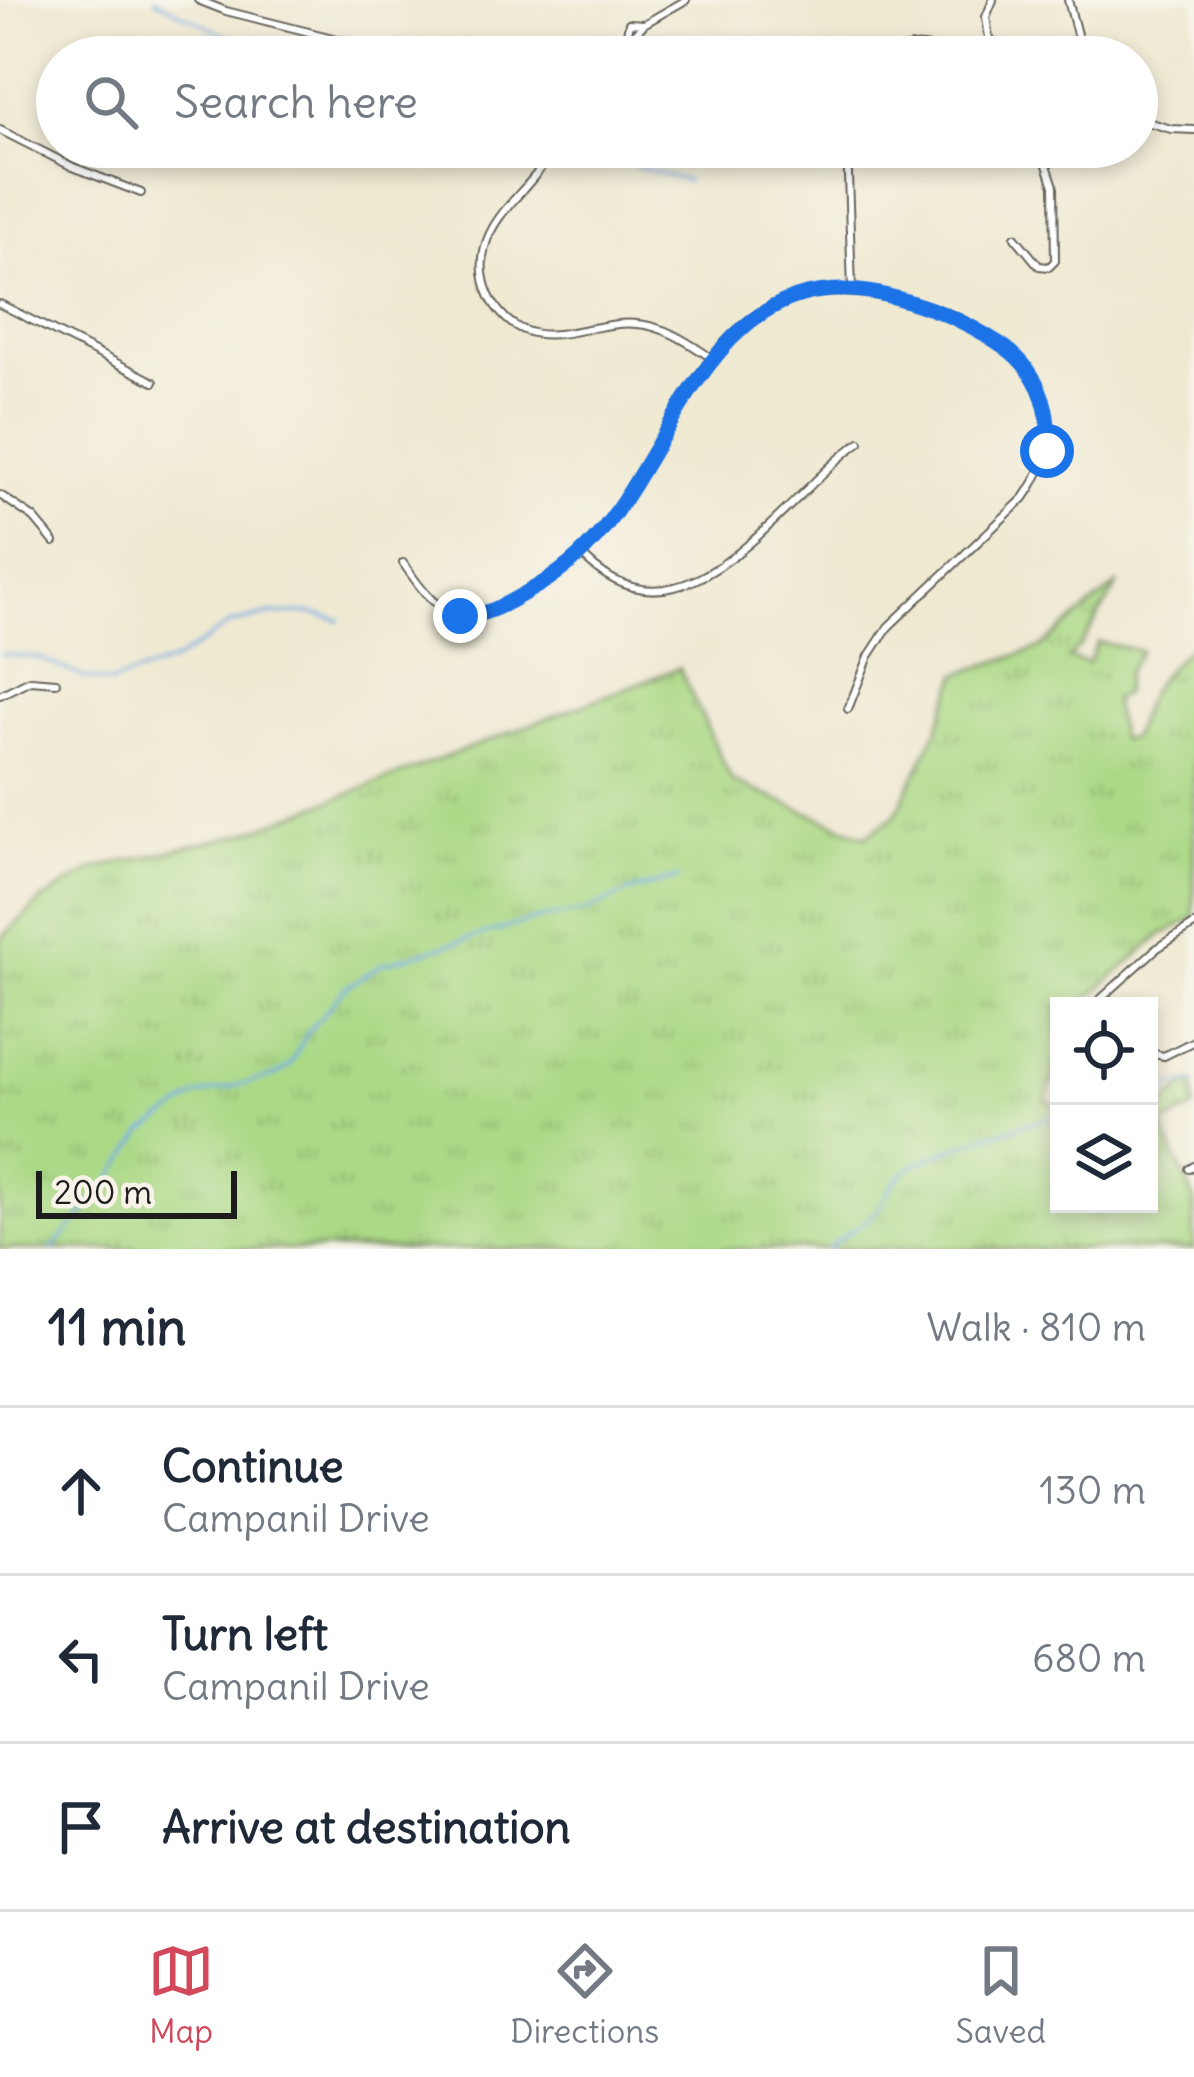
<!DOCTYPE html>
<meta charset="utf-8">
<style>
:root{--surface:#fff;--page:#f2f2f3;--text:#1f2937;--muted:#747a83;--line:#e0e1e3;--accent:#d1495b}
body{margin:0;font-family:Delius,sans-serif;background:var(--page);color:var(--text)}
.controls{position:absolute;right:36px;bottom:36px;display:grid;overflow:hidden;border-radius:0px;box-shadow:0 6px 18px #0003}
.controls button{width:108px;height:108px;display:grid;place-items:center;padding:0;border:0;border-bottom:3px solid var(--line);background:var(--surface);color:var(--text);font:60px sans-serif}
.scale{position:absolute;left:36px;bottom:30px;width:201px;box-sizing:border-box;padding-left:12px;border:6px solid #1c1c1c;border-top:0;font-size:33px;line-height:42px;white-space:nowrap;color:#1c1c1c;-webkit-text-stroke:9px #f7f3e8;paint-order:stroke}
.stop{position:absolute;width:36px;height:36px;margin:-27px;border:9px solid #1a73e8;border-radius:50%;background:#fff}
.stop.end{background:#1a73e8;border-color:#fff;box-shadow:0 3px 12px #0008}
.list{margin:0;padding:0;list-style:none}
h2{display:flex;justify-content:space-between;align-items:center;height:156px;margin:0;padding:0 48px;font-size:51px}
h2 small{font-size:39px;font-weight:400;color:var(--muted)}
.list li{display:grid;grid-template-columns:78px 1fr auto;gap:36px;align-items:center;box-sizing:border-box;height:168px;padding:0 48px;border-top:3px solid var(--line)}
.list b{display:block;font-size:45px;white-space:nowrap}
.list p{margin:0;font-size:39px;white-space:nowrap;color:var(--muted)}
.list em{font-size:39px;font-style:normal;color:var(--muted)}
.icon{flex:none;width:66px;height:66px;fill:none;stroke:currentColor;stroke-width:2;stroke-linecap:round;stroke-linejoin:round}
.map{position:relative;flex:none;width:1194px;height:1249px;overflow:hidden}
.search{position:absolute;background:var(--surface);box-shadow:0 6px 18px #0003;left:36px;right:36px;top:36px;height:132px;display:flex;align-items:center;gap:30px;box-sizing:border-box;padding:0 42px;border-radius:66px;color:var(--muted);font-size:45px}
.sheet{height:660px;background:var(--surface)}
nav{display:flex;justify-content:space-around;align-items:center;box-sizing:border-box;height:168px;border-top:3px solid var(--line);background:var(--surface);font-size:33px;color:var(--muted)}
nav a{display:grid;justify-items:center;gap:6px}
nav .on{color:var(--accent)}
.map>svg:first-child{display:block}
</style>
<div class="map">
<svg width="1194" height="1249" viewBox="0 0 1194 1249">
<defs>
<pattern id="grass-tufts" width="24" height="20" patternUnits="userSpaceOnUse" patternTransform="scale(3)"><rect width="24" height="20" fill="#abd986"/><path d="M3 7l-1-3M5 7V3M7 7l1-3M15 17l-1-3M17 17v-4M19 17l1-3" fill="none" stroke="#93ba73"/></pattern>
<pattern id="park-dots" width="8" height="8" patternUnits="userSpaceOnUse" patternTransform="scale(3)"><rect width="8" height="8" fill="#abd986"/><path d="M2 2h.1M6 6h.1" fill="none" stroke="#93ba73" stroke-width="1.8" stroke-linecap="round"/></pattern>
</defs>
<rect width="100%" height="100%" fill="#f7f3e8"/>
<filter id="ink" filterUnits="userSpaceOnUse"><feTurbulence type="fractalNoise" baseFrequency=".00833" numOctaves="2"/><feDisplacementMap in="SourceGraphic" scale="24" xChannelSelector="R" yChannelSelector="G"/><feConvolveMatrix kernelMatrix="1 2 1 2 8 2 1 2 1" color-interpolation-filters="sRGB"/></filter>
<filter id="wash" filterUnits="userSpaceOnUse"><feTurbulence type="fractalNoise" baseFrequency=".004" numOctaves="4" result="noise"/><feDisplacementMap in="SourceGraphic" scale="48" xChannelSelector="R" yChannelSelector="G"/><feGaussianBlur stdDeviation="2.7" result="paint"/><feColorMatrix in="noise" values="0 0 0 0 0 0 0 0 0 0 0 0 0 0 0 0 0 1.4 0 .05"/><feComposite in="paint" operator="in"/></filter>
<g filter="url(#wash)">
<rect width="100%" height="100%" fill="#efe9d1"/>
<path fill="url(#grass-tufts)" stroke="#647a51" stroke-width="3" d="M1119,583L1081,645L1068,658L1088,663L1098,642L1141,651L1127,672L1123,695L1113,699L1120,739L1132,738C1146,691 1157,675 1194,644V918L1161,935L1079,1006H1059V1060L1046,1100L1059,1109V1204H1149V1127L1162,1126L1194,1199V1249H0V939L42,900L94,869L246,833L679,668L732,781L865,836L895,816L938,728L958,674L1040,648Z"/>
<path fill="url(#park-dots)" stroke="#647a51" stroke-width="3" d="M1194,1082V1108L1162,1126L1149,1141C1149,1119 1174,1090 1194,1082Z"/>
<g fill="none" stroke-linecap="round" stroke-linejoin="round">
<g stroke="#75ace4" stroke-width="3">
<path d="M155,0L229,37"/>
<path d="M239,42L240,43"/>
<path d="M251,48L271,57"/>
<path d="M596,147L638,167L687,181"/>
<path d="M0,654L39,658L83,677L110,683L176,660L230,624L272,614L310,613L340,620"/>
<path d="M1149,1090L1194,1082"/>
<path d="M52,1249L102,1192L144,1132L197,1096L277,1075L290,1065L308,1032L345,988L382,964L537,919L588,911L626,893L678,878"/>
<path d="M828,1249C841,1235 859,1228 873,1215C885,1204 888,1187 900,1176C926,1151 1022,1125 1059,1115"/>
</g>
</g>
</g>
<g filter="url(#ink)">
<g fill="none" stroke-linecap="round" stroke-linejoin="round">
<defs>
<g id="minor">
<path d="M198,0L226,11L408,57"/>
<path d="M993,0L986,17L989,38L1011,57"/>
<path d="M1068,0L1083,57"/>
<path d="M644,24L632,37L627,33L629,23L644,24L686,0"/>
<path d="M891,57C913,39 933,48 957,57"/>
<path d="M1137,119L1171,129L1194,130"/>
<path d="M0,130L73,167L141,193"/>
<path d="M552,147C538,185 495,207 485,247C480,265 483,285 492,301C530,363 585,319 637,324C666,326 690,344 713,359"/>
<path d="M847,147L852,289"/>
<path d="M1015,237L1039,266L1049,267L1055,261L1054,186L1041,147"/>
<path d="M0,304L154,382"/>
<path d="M0,495L34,518L54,542"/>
<path d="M581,554C684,662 783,496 860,442"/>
<path d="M403,563C436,611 454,631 512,600C544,582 574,564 598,535C652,471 697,341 772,306C881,254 1126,354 1024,498L888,627L869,656L848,709"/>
<path d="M0,695L30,680L56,682"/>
<path d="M1093,1006L1156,949L1194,925"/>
<path d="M1149,1053L1164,1056L1194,1041"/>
<path d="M1189,1169L1194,1166"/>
</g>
</defs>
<use href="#minor" stroke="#66645b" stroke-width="10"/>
<use href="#minor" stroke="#fff" stroke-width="6"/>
</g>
</g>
<g fill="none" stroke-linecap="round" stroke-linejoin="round" filter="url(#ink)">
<path stroke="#1a73e8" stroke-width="15" d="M460,616C486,617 505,604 527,592C557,576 583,555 604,528C681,430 721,261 880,294C921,303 962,319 997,342C1036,366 1053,405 1047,451"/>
</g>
</svg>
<div class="controls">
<button><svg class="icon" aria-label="locate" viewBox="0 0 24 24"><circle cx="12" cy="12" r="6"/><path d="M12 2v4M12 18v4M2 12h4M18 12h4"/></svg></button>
<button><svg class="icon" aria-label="layers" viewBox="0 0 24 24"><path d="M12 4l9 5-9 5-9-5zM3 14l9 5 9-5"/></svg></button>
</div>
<div class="scale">200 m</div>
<div class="stop" style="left:1047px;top:451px"></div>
<div class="stop end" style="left:460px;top:616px"></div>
<div class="search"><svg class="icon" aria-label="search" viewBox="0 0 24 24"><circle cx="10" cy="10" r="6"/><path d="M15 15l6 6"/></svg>Search here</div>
</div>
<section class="sheet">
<h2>11 min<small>Walk · 810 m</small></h2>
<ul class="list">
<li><svg class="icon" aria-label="ahead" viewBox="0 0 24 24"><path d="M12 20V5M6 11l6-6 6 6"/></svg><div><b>Continue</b><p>Campanil Drive</p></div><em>130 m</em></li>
<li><svg class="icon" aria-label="left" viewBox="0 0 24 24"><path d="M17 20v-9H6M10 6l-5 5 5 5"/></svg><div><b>Turn left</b><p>Campanil Drive</p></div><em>680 m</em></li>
<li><svg class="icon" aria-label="arrive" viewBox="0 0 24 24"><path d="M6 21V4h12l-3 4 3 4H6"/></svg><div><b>Arrive at destination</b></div></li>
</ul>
</section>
<nav>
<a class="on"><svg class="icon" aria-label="map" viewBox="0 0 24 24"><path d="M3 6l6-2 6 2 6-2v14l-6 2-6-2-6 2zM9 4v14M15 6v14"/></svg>Map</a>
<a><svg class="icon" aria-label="directions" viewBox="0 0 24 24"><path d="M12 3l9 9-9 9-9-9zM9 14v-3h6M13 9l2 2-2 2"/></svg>Directions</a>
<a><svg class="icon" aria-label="saved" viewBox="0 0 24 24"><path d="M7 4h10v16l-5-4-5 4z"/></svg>Saved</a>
</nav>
